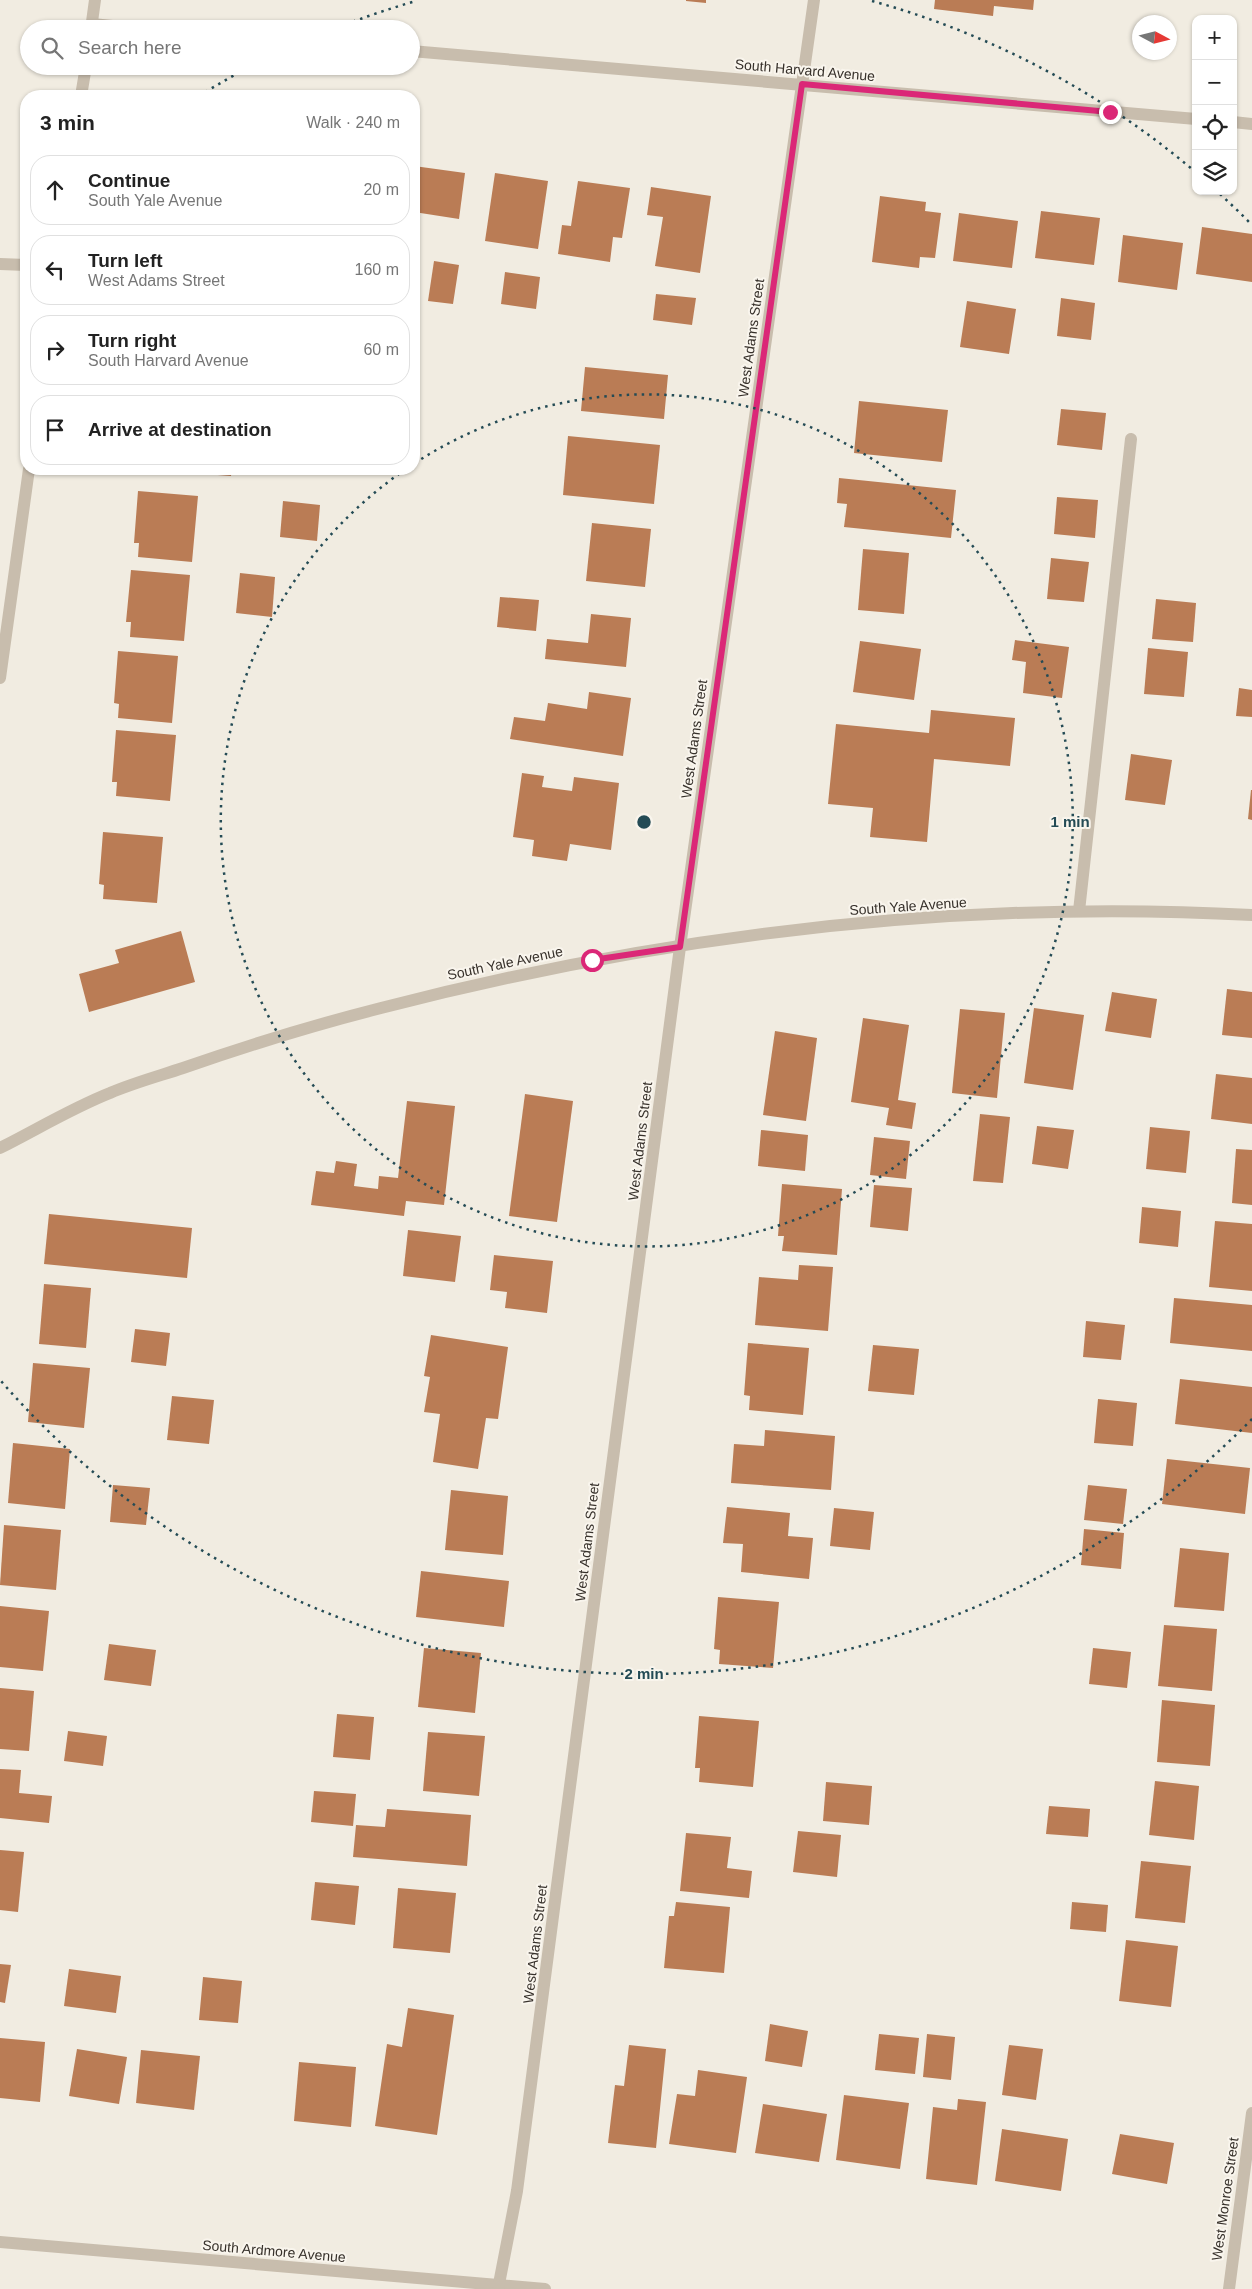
<!DOCTYPE html>
<meta charset="utf-8">
<style>
:root{--surface:#fff;--page:#f2f2f2;--text:#222;--muted:#767676;--line:#e0e0e0}
body{margin:0;font-family:Arial,sans-serif;background:var(--page);color:var(--text)}
.controls{position:absolute;right:15px;top:15px;display:grid;overflow:hidden;border-radius:10px;box-shadow:0 1px 4px #0004}
.controls button{width:45px;height:45px;display:grid;place-items:center;padding:0;border:0;border-bottom:1px solid var(--line);background:var(--surface);color:var(--text);font:25px sans-serif}
.compass{position:absolute;left:1132px;top:15px;width:45px;height:45px;border-radius:50%;background:var(--surface);box-shadow:0 1px 4px #0004;rotate:97deg}
.stop{position:absolute;width:15px;height:15px;margin:-11px;border:4px solid #db2777;border-radius:50%;background:#fff}
.stop.end{background:#db2777;border-color:#fff;box-shadow:0 1px 5px #0008}
.list{margin:0;padding:0;list-style:none}
h2{display:flex;justify-content:space-between;align-items:center;height:65px;margin:0;padding:0 20px;font-size:21px}
h2 small{font-size:16px;font-weight:400;color:var(--muted)}
.list li{display:grid;grid-template-columns:32px 1fr auto;gap:15px;align-items:center;box-sizing:border-box;height:70px;margin:0 10px 10px;padding:0 10px;border:1px solid var(--line);border-radius:20px}
.list b{display:block;font-size:19px;white-space:nowrap}
.list p{margin:0;font-size:16px;white-space:nowrap;color:var(--muted)}
.list em{font-size:16px;font-style:normal;color:var(--muted)}
.icon{flex:none;width:28px;height:28px;fill:none;stroke:currentColor;stroke-width:2;stroke-linecap:round;stroke-linejoin:round}
.map{position:relative;flex:none;width:1252px;height:2289px;overflow:hidden}
.search{position:absolute;background:var(--surface);box-shadow:0 1px 4px #0004;left:20px;top:20px;width:400px;height:55px;display:flex;align-items:center;gap:12px;box-sizing:border-box;padding:0 18px;border-radius:28px;color:var(--muted);font-size:19px}
.panel{position:absolute;background:var(--surface);box-shadow:0 1px 4px #0004;left:20px;top:90px;width:400px;height:385px;border-radius:20px}
.map>svg:first-child{display:block}
</style>
<div class="map">
<svg width="1252" height="2289" viewBox="0 0 1252 2289">
<rect width="100%" height="100%" fill="#f1ece1"/>
<g fill="#ba7c55">
<path d="M686,0H706V3L686,1Z"/>
<path d="M935,0H1034L1033,10L994,6L993,16L934,9Z"/>
<path d="M414,166L465,173L459,219L414,212Z"/>
<path d="M495,173L548,181L538,249L485,241Z"/>
<path d="M578,181L630,188L622,238L613,237L610,262L558,254L562,225L571,226Z"/>
<path d="M651,187L711,196L700,273L655,266L663,217L647,215Z"/>
<path d="M880,196L926,202L925,211L941,213L935,258L920,257L919,268L872,262Z"/>
<path d="M1041,211L1100,218L1094,265L1035,258Z"/>
<path d="M959,213L1018,221L1012,268L953,261Z"/>
<path d="M1202,227L1252,234V282L1196,274Z"/>
<path d="M1123,235L1183,243L1177,290L1118,282Z"/>
<path d="M434,261L459,265L453,304L428,301Z"/>
<path d="M505,272L540,277L536,309L501,304Z"/>
<path d="M656,294L696,298L692,325L653,320Z"/>
<path d="M1061,298L1095,303L1091,340L1057,336Z"/>
<path d="M967,301L1016,309L1009,354L960,347Z"/>
<path d="M585,367L668,375L664,419L581,411Z"/>
<path d="M859,401L948,410L942,462L854,453Z"/>
<path d="M1061,409L1106,413L1102,450L1057,445Z"/>
<path d="M568,436L660,445L654,504L563,495Z"/>
<path d="M177,469H232L231,476L177,472Z"/>
<path d="M839,478L956,490L951,538L844,527L847,504L837,503Z"/>
<path d="M138,491L198,496L192,562L138,557L139,543H134Z"/>
<path d="M1057,497L1098,500L1095,538L1054,534Z"/>
<path d="M283,501L320,505L317,541L280,537Z"/>
<path d="M592,523L651,529L645,587L586,581Z"/>
<path d="M863,549L909,553L904,614L858,610Z"/>
<path d="M1051,558L1089,562L1084,602L1047,599Z"/>
<path d="M131,570L190,575L184,641L130,637L131,622H126Z"/>
<path d="M240,573L275,577L272,617L236,613Z"/>
<path d="M500,597L539,600L536,631L497,627Z"/>
<path d="M1156,599L1196,603L1193,642L1152,639Z"/>
<path d="M591,614L631,618L626,667L545,659L547,639L588,643Z"/>
<path d="M1015,640L1069,647L1062,698L1023,693L1026,662L1012,660Z"/>
<path d="M860,641L921,649L914,700L853,692Z"/>
<path d="M1148,648L1188,652L1184,697L1144,694Z"/>
<path d="M118,651L178,656L172,723L118,718L119,704L114,703Z"/>
<path d="M1239,688L1252,690V717L1236,716Z"/>
<path d="M589,692L631,698L623,756L510,739L514,717L545,721L548,703L587,709Z"/>
<path d="M931,710L1015,718L1010,766L934,759L927,842L870,837L873,808L828,804L836,724L929,733Z"/>
<path d="M116,730L176,735L170,801L116,796L117,782H112Z"/>
<path d="M1131,754L1172,760L1165,805L1125,800Z"/>
<path d="M522,773L544,776L542,787L572,791L574,777L619,783L611,850L570,844L567,861L532,856L534,840L513,837Z"/>
<path d="M1251,790H1252V820L1248,819Z"/>
<path d="M103,832L163,837L157,903L103,899L104,885L99,884Z"/>
<path d="M181,931L195,982L89,1012L79,974L119,963L115,950Z"/>
<path d="M1227,989L1252,992V1038L1222,1035Z"/>
<path d="M1112,992L1157,999L1151,1038L1105,1031Z"/>
<path d="M1034,1008L1084,1015L1073,1090L1024,1083Z"/>
<path d="M960,1009L1005,1013L997,1098L952,1093Z"/>
<path d="M863,1018L909,1025L898,1100L916,1103L912,1129L886,1125L889,1108L851,1102Z"/>
<path d="M775,1031L817,1038L806,1121L763,1115Z"/>
<path d="M1216,1074L1252,1078V1124L1211,1119Z"/>
<path d="M525,1094L573,1101L557,1222L509,1216Z"/>
<path d="M407,1101L455,1106L444,1205L406,1201L404,1216L311,1205L316,1171L334,1173L336,1161L357,1164L354,1186L378,1189L379,1176L398,1178Z"/>
<path d="M980,1114L1010,1117L1003,1183L973,1181Z"/>
<path d="M1037,1126L1074,1130L1068,1169L1032,1164Z"/>
<path d="M1150,1127L1190,1131L1186,1173L1146,1169Z"/>
<path d="M761,1130L808,1135L805,1171L758,1166Z"/>
<path d="M874,1137L910,1141L906,1179L870,1175Z"/>
<path d="M1236,1149L1252,1150V1205L1232,1203Z"/>
<path d="M782,1184L842,1189L837,1255L782,1251L784,1236H778Z"/>
<path d="M874,1185L912,1188L908,1231L870,1227Z"/>
<path d="M1142,1207L1181,1211L1178,1247L1139,1243Z"/>
<path d="M49,1214L192,1228L187,1278L44,1264Z"/>
<path d="M1215,1221L1252,1224V1291L1209,1287Z"/>
<path d="M408,1230L461,1236L455,1282L403,1276Z"/>
<path d="M494,1255L553,1261L547,1313L505,1308L507,1292L490,1290Z"/>
<path d="M799,1265L833,1267L828,1331L755,1325L759,1277L798,1280Z"/>
<path d="M44,1284L91,1288L86,1348L39,1344Z"/>
<path d="M1174,1298L1252,1305V1351L1170,1343Z"/>
<path d="M1086,1321L1125,1325L1121,1360L1083,1357Z"/>
<path d="M135,1329L170,1333L166,1366L131,1362Z"/>
<path d="M431,1335L508,1347L498,1419L486,1418L478,1469L433,1462L440,1414L424,1412L430,1377L424,1376Z"/>
<path d="M748,1343L809,1348L803,1415L749,1410L750,1396L744,1395Z"/>
<path d="M873,1345L919,1349L914,1395L868,1391Z"/>
<path d="M33,1363L90,1368L84,1428L28,1422Z"/>
<path d="M1180,1379L1252,1387V1433L1175,1424Z"/>
<path d="M172,1396L214,1400L209,1444L167,1440Z"/>
<path d="M1098,1399L1137,1403L1133,1446L1094,1443Z"/>
<path d="M765,1430L835,1436L831,1490L731,1483L734,1444L764,1446Z"/>
<path d="M13,1443L70,1449L65,1509L8,1503Z"/>
<path d="M1167,1459L1250,1468L1245,1514L1162,1504Z"/>
<path d="M113,1485L150,1488L146,1525L110,1522Z"/>
<path d="M1088,1485L1127,1489L1123,1524L1084,1520Z"/>
<path d="M451,1490L508,1496L503,1555L445,1550Z"/>
<path d="M727,1507L790,1513L788,1536L813,1538L809,1579L741,1572L743,1544L723,1543Z"/>
<path d="M834,1508L874,1512L870,1550L830,1546Z"/>
<path d="M4,1525L61,1530L56,1590L0,1585Z"/>
<path d="M1084,1529L1124,1533L1121,1569L1081,1565Z"/>
<path d="M1180,1548L1229,1553L1224,1611L1174,1607Z"/>
<path d="M421,1571L509,1581L504,1627L416,1617Z"/>
<path d="M718,1597L779,1602L773,1668L719,1664L720,1650L714,1649Z"/>
<path d="M0,1606L49,1611L43,1671L0,1667Z"/>
<path d="M1164,1625L1217,1629L1212,1691L1158,1686Z"/>
<path d="M109,1644L156,1650L151,1686L104,1680Z"/>
<path d="M424,1648L481,1653L475,1713L418,1707Z"/>
<path d="M1093,1648L1131,1652L1127,1688L1089,1684Z"/>
<path d="M0,1688L34,1691L29,1751L0,1749Z"/>
<path d="M1162,1700L1215,1705L1210,1766L1157,1762Z"/>
<path d="M337,1714L374,1717L370,1760L333,1757Z"/>
<path d="M699,1716L759,1721L753,1787L699,1782L700,1768H695Z"/>
<path d="M68,1731L107,1736L103,1766L64,1761Z"/>
<path d="M428,1732L485,1736L479,1796L423,1791Z"/>
<path d="M0,1769L21,1770L19,1793L52,1796L49,1823L0,1818Z"/>
<path d="M1155,1781L1199,1786L1194,1840L1149,1835Z"/>
<path d="M826,1782L872,1786L869,1825L823,1821Z"/>
<path d="M314,1791L356,1794L353,1826L311,1822Z"/>
<path d="M1049,1806L1090,1809L1088,1837L1046,1834Z"/>
<path d="M387,1809L471,1815L467,1866L353,1857L356,1825L385,1827Z"/>
<path d="M798,1831L841,1835L837,1877L793,1872Z"/>
<path d="M686,1833L731,1837L727,1868L752,1871L749,1898L680,1891Z"/>
<path d="M0,1850L24,1852L18,1912L0,1910Z"/>
<path d="M1141,1861L1191,1866L1185,1923L1135,1918Z"/>
<path d="M315,1882L359,1886L355,1925L311,1920Z"/>
<path d="M398,1888L456,1893L450,1953L393,1948Z"/>
<path d="M676,1902L730,1907L724,1973L664,1968L669,1916H674Z"/>
<path d="M1072,1902L1108,1905L1106,1932L1070,1929Z"/>
<path d="M1126,1940L1178,1946L1171,2007L1119,2001Z"/>
<path d="M0,1964L11,1965L5,2003L0,2002Z"/>
<path d="M69,1969L121,1976L116,2013L64,2006Z"/>
<path d="M203,1977L242,1981L238,2023L199,2020Z"/>
<path d="M408,2008L454,2015L437,2135L375,2126L387,2044L402,2047Z"/>
<path d="M770,2024L808,2031L802,2067L765,2061Z"/>
<path d="M879,2034L919,2038L915,2074L875,2070Z"/>
<path d="M927,2034L955,2037L951,2080L923,2077Z"/>
<path d="M0,2038L45,2042L40,2102L0,2098Z"/>
<path d="M629,2045L666,2049L656,2148L608,2143L615,2085L624,2086Z"/>
<path d="M1009,2045L1043,2049L1036,2100L1002,2095Z"/>
<path d="M77,2049L127,2057L119,2104L69,2096Z"/>
<path d="M141,2050L200,2056L194,2110L136,2103Z"/>
<path d="M299,2062L356,2067L351,2127L294,2121Z"/>
<path d="M698,2070L747,2077L736,2153L669,2144L677,2094L695,2096Z"/>
<path d="M844,2095L909,2103L900,2169L836,2160Z"/>
<path d="M958,2099L986,2102L977,2185L926,2179L933,2107L957,2110Z"/>
<path d="M763,2104L827,2114L819,2162L755,2153Z"/>
<path d="M1002,2129L1068,2139L1061,2191L995,2181Z"/>
<path d="M1120,2134L1174,2143L1167,2184L1112,2174Z"/>
</g>
<g fill="none" stroke-linecap="round" stroke-linejoin="round">
<path stroke="#c8bdad" stroke-width="12" d="M1079,911L1131,439"/>
<g stroke="#c8bdad" stroke-width="12">
<path d="M92,24L143,29"/>
<path d="M91,29L95,0"/>
<path d="M411,51L1196,119"/>
<path d="M81,96L86,66"/>
<path d="M1233,122L1252,124"/>
<path d="M0,264L26,265"/>
<path d="M0,678L29,469"/>
<path d="M0,1148C36,1130 72,1108 110,1093C133,1083 159,1076 183,1068C249,1045 314,1025 381,1008C664,935 959,899 1252,915"/>
<path d="M0,2242L545,2289"/>
<path d="M498,2289L517,2191L680,947L814,0"/>
<path d="M1229,2289L1252,2113"/>
</g>
</g>
<g fill="none" stroke-linecap="round" stroke-linejoin="round">
<path stroke="#db2777" stroke-width="6" d="M592,960L680,947L802,84L1110,112"/>
</g>
<g fill="none" stroke="#244b55" stroke-width="2.5" stroke-dasharray="2.5 5">
<path d="M415 463A426 426 0 1 1 406 469"/>
<path d="M1252 1419A852 852 0 0 1 1 1381M199 96A852 852 0 0 1 251 66M339 27A852 852 0 0 1 416 1M872 1A852 852 0 0 1 1192 169M1220 194A852 852 0 0 1 1252 225"/>
</g>
<g text-anchor="middle" stroke-width="4" stroke-linejoin="round" paint-order="stroke">
<g font-size="14" fill="#37312b" stroke="#f9f5ed">
<text transform="translate(805 70) rotate(5)" y="5">South Harvard Avenue</text>
<text transform="translate(751 338) rotate(-82)" y="5">West Adams Street</text>
<text transform="translate(694 739) rotate(-82)" y="5">West Adams Street</text>
<text transform="translate(908 906) rotate(-4)" y="5">South Yale Avenue</text>
<text transform="translate(505 963) rotate(-12)" y="5">South Yale Avenue</text>
<text transform="translate(640 1141) rotate(-83)" y="5">West Adams Street</text>
<text transform="translate(587 1542) rotate(-83)" y="5">West Adams Street</text>
<text transform="translate(535 1944) rotate(-83)" y="5">West Adams Street</text>
<text transform="translate(1225 2199) rotate(-82)" y="5">West Monroe Street</text>
<text transform="translate(274 2251) rotate(5)" y="5">South Ardmore Avenue</text>
</g>
</g>
<circle cx="644" cy="822" r="8" fill="#244b55" stroke="#f9f5ed" stroke-width="2.5"/>
<g font-size="15" text-anchor="middle" font-weight="bold" fill="#244b55" stroke="#f9f5ed" stroke-width="4" stroke-linejoin="round" paint-order="stroke">
<text x="1070" y="827">1 min</text>
<text x="644" y="1679">2 min</text>
</g>
</svg>
<div class="controls">
<button>+</button>
<button>−</button>
<button><svg class="icon" aria-label="locate" viewBox="0 0 24 24"><circle cx="12" cy="12" r="6"/><path d="M12 2v4M12 18v4M2 12h4M18 12h4"/></svg></button>
<button><svg class="icon" aria-label="layers" viewBox="0 0 24 24"><path d="M12 4l9 5-9 5-9-5zM3 14l9 5 9-5"/></svg></button>
</div>
<svg class="compass" viewBox="-18 -18 36 36"><path d="M0-13l5 13h-10z" fill="#e53935"/><path d="M0 13l5-13h-10z" fill="#767676"/></svg>
<div class="stop" style="left:592px;top:960px"></div>
<div class="stop end" style="left:1110px;top:112px"></div>
<div class="search"><svg class="icon" aria-label="search" viewBox="0 0 24 24"><circle cx="10" cy="10" r="6"/><path d="M15 15l6 6"/></svg>Search here</div>
<section class="panel">
<h2>3 min<small>Walk · 240 m</small></h2>
<ul class="list">
<li><svg class="icon" aria-label="ahead" viewBox="0 0 24 24"><path d="M12 20V5M6 11l6-6 6 6"/></svg><div><b>Continue</b><p>South Yale Avenue</p></div><em>20 m</em></li>
<li><svg class="icon" aria-label="left" viewBox="0 0 24 24"><path d="M17 20v-9H6M10 6l-5 5 5 5"/></svg><div><b>Turn left</b><p>West Adams Street</p></div><em>160 m</em></li>
<li><svg class="icon" aria-label="right" viewBox="0 0 24 24"><path d="M7 20v-9h11M14 6l5 5-5 5"/></svg><div><b>Turn right</b><p>South Harvard Avenue</p></div><em>60 m</em></li>
<li><svg class="icon" aria-label="arrive" viewBox="0 0 24 24"><path d="M6 21V4h12l-3 4 3 4H6"/></svg><div><b>Arrive at destination</b></div></li>
</ul>
</section>
</div>
